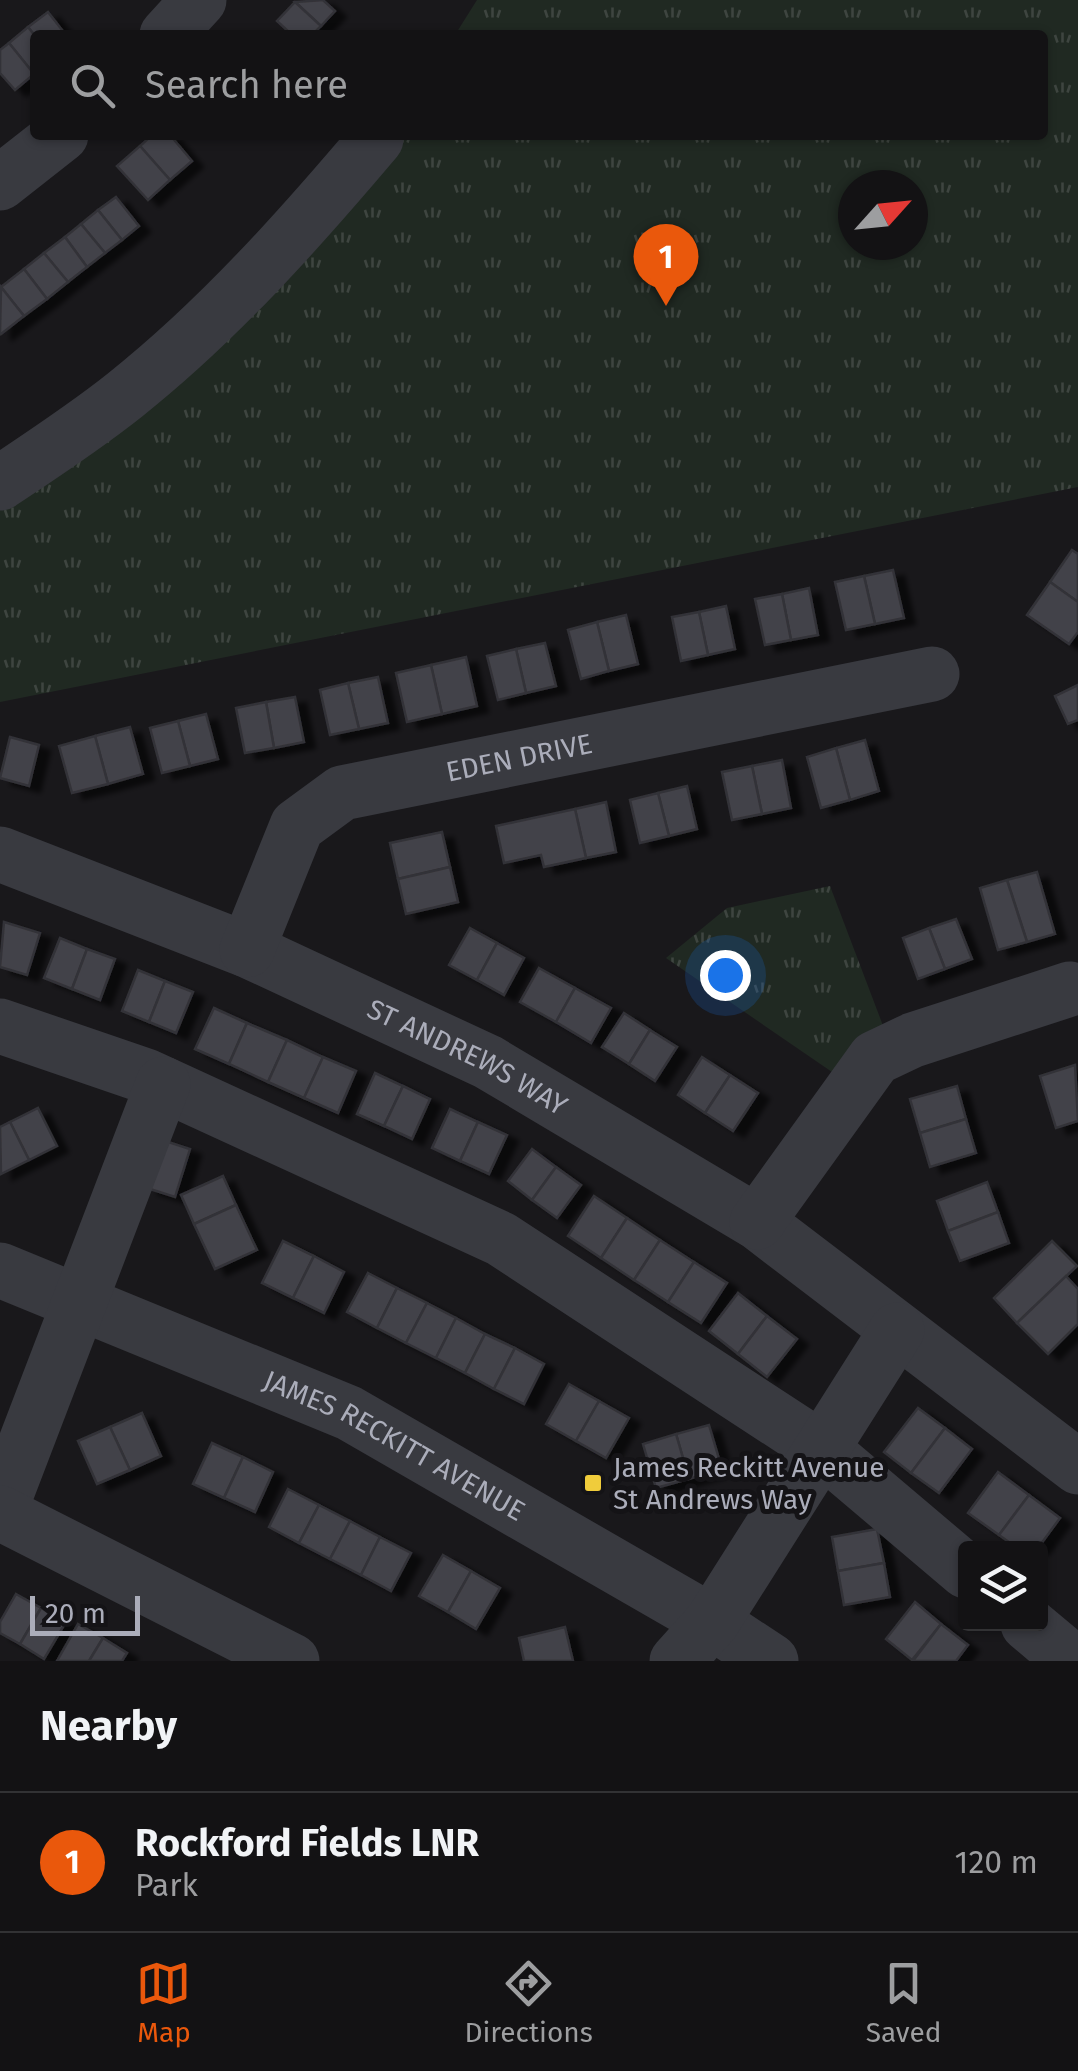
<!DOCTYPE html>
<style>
:root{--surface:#131214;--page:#202022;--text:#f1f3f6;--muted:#9d9ea0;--line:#323234;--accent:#ea580c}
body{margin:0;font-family:"Fira Sans",sans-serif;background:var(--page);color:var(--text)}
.controls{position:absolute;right:30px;bottom:30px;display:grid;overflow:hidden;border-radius:10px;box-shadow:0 2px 8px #0004}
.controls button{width:90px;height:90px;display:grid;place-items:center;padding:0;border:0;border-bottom:2px solid var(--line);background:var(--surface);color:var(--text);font:50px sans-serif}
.compass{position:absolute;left:838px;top:170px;width:90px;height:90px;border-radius:50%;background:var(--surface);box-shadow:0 2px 8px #0004;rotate:63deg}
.scale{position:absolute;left:30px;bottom:25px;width:110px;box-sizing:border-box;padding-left:10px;border:5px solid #abadba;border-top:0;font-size:28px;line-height:35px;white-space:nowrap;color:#abadba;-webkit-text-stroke:8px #141316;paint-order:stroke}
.you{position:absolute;left:725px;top:975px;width:35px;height:35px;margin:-25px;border:8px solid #fff;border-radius:50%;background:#1a73e8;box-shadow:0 0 0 15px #1a73e833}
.badge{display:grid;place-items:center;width:65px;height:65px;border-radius:50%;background:var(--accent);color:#fff;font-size:32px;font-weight:700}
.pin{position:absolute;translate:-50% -82px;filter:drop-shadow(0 2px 5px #0008)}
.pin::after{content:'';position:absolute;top:52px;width:35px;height:30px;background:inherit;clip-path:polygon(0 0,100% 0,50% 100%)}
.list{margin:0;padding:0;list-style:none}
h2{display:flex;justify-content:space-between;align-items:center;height:130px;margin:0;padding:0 40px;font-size:42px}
h2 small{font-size:32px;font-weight:400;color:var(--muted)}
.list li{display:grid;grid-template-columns:65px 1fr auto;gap:30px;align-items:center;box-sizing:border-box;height:140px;padding:0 40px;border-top:2px solid var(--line)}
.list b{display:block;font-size:38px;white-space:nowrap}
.list p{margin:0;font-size:32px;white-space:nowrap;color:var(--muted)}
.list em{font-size:32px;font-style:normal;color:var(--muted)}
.icon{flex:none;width:55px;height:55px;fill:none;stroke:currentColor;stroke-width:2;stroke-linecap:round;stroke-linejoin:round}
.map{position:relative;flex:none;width:1078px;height:1661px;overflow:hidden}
.search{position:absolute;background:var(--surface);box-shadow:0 2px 8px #0004;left:30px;right:30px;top:30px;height:110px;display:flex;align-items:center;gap:25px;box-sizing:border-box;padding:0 35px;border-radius:10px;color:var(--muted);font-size:38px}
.sheet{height:270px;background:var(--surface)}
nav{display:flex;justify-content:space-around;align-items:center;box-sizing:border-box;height:140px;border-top:2px solid var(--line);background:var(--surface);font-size:28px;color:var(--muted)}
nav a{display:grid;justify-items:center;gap:5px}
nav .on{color:var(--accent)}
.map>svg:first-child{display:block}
</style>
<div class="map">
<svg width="1078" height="1661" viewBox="0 0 1078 1661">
<defs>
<pattern id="grass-tufts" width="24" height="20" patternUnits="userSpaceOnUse" patternTransform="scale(2.5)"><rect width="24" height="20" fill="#202922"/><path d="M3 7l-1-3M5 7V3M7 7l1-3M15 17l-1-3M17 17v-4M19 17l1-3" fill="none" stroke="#3e4540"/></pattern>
<filter id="shadow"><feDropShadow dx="11" dy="6" stdDeviation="2.5" flood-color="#0009"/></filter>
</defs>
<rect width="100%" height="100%" fill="#19181b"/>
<g fill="url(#grass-tufts)" fill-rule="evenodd">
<path d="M477,0H1078V487L0,702V498L389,135H1043V35H455ZM853,185H913V245H853Z"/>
<path d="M830,886L885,1031L835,1074L666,958L727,908Z"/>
</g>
<g fill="#434248" stroke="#333237" stroke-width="2.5" filter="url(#shadow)">
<path d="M323,0L335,11L321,26L295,2Z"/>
<path d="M295,2L321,26L312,35H292L277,21Z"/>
<path d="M48,12L66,35L35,36L28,27Z"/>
<path d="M28,27L35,36L34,74L9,43Z"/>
<path d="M9,43L34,74L15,90L0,73V50Z"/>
<path d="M152,135H170L192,161L170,180L140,146Z"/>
<path d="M140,146L170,180L148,200L117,166Z"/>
<path d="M116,197L139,226L122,240L98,210Z"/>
<path d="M98,210L122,240L105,253L81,224Z"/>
<path d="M81,224L105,253L87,267L65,237Z"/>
<path d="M65,237L87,267L68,282L44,253Z"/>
<path d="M44,253L68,282L47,299L24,269Z"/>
<path d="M24,269L47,299L24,316L1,287Z"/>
<path d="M1,287L24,316L1,334L0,332Z"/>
<path d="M1072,550L1078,554V602L1050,582Z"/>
<path d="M893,570L904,618L875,624L864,576Z"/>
<path d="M864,576L875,624L846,630L835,582Z"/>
<path d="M1050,582L1078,602V632L1069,644L1027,615Z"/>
<path d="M809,588L818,635L791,640L782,594Z"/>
<path d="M782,594L791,640L765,645L755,599Z"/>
<path d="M726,606L735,649L708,655L699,612Z"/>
<path d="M699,612L708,655L681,661L672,617Z"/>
<path d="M626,615L638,664L609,671L597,622Z"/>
<path d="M597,622L609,671L581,679L568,630Z"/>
<path d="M545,643L556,686L526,693L516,649Z"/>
<path d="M516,649L526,693L498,700L487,656Z"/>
<path d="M466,657L477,706L442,714L431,665Z"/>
<path d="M431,665L442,714L407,722L396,673Z"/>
<path d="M378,677L388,723L359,729L348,683Z"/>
<path d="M348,683L359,729L330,735L320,690Z"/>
<path d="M1078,685V720L1068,724L1055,696Z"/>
<path d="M295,697L304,742L274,748L266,702Z"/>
<path d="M266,702L274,748L245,753L236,708Z"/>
<path d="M206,714L218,759L190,766L178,721Z"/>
<path d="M178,721L190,766L162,773L150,728Z"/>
<path d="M130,727L143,774L108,784L95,736Z"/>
<path d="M95,736L108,784L72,793L59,746Z"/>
<path d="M10,737L39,745L29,786L0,778Z"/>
<path d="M865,740L879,791L850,800L836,748Z"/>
<path d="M836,748L850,800L821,808L807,757Z"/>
<path d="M782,760L791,808L762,814L752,766Z"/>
<path d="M752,766L762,814L732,820L722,772Z"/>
<path d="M687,786L697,829L669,836L658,793Z"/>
<path d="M658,793L669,836L640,843L630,800Z"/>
<path d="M606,802L616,852L586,858L575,809Z"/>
<path d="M575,809L586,858L544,867L541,855L504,863L496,826Z"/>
<path d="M442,832L450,867L398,879L390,843Z"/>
<path d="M450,867L458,902L406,914L398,879Z"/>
<path d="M1037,872L1055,934L1027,942L1007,880Z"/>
<path d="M1007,880L1027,942L998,950L980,888Z"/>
<path d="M956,919L972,959L945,969L929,928Z"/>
<path d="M4,922L40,933L27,975L0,967Z"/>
<path d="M470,928L497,943L477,980L449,965Z"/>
<path d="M929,928L945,969L918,979L903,938Z"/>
<path d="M60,938L87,949L72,989L44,978Z"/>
<path d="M497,943L524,958L504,995L477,980Z"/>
<path d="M87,949L115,959L100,1000L72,989Z"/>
<path d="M539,968L575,988L556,1022L520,1002Z"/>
<path d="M138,970L165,981L149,1022L122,1011Z"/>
<path d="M165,981L193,992L176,1033L149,1022Z"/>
<path d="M575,988L611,1008L591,1043L556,1022Z"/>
<path d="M214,1008L247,1023L229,1064L195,1049Z"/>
<path d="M624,1013L650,1030L629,1064L602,1047Z"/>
<path d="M247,1023L287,1040L268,1082L229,1064Z"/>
<path d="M650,1030L677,1047L655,1081L629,1064Z"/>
<path d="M287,1040L323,1057L304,1098L268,1082Z"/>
<path d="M323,1057L356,1071L338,1113L304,1098Z"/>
<path d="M702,1057L730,1075L705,1113L678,1095Z"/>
<path d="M1075,1065L1078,1121L1056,1128L1040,1076Z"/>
<path d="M375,1073L403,1086L384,1126L357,1114Z"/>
<path d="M730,1075L758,1093L733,1131L705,1113Z"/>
<path d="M403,1086L430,1099L412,1139L384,1126Z"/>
<path d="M957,1086L966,1119L920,1133L910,1099Z"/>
<path d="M38,1108L57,1146L29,1160L10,1122Z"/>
<path d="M450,1109L478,1122L460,1161L432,1148Z"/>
<path d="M966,1119L976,1153L930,1167L920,1133Z"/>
<path d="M10,1122L29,1160L1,1174L0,1127Z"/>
<path d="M478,1122L507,1135L489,1174L460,1161Z"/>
<path d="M153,1137L190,1149L175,1197L147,1188Z"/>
<path d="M532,1149L556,1167L532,1200L508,1181Z"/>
<path d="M556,1167L581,1185L557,1218L532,1200Z"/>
<path d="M223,1176L236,1205L194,1224L181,1195Z"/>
<path d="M987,1182L998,1212L948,1231L937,1201Z"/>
<path d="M594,1196L627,1218L601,1258L568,1236Z"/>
<path d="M236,1205L257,1250L215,1269L194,1224Z"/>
<path d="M998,1212L1009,1243L960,1261L948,1231Z"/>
<path d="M627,1218L660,1240L634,1280L601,1258Z"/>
<path d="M660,1240L694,1262L668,1302L634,1280Z"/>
<path d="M283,1241L314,1256L293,1298L262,1283Z"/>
<path d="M1052,1241L1077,1266L1017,1323L994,1298Z"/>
<path d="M314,1256L344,1272L324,1313L293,1298Z"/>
<path d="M694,1262L727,1283L701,1323L668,1302Z"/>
<path d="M368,1273L397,1288L377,1328L347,1312Z"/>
<path d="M1066,1276L1078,1289V1324L1048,1354L1017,1323Z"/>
<path d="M397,1288L427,1303L406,1343L377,1328Z"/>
<path d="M738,1293L767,1316L738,1354L709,1331Z"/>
<path d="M427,1303L456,1318L436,1358L406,1343Z"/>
<path d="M767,1316L797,1339L767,1377L738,1354Z"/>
<path d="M456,1318L485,1334L465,1373L436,1358Z"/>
<path d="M485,1334L515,1348L494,1389L465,1373Z"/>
<path d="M515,1348L544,1364L524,1404L494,1389Z"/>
<path d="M569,1384L599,1401L576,1441L546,1424Z"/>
<path d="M599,1401L629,1418L606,1458L576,1441Z"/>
<path d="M918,1408L945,1428L911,1473L884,1452Z"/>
<path d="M142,1413L161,1456L130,1470L110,1427Z"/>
<path d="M709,1425L722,1469L689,1479L676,1434Z"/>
<path d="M110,1427L130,1470L97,1484L78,1441Z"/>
<path d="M945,1428L972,1449L939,1493L911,1473Z"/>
<path d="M676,1434L689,1479L656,1488L643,1444Z"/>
<path d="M212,1443L243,1457L224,1498L193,1484Z"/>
<path d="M243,1457L273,1472L255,1512L224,1498Z"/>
<path d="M998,1472L1029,1495L999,1535L968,1513Z"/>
<path d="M288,1489L319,1505L299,1543L269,1527Z"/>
<path d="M1029,1495L1060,1518L1038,1548H1017L999,1535Z"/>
<path d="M319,1505L350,1521L330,1559L299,1543Z"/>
<path d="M350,1521L380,1537L361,1575L330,1559Z"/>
<path d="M877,1529L884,1563L838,1571L832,1537Z"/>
<path d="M380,1537L411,1553L391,1591L361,1575Z"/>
<path d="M443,1555L471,1571L448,1612L419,1596Z"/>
<path d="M884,1563L890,1597L844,1605L838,1571Z"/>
<path d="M471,1571L500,1588L476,1629L448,1612Z"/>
<path d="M16,1594L41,1608L20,1644L0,1633V1622Z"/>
<path d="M915,1602L941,1624L912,1660L886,1639Z"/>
<path d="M41,1608L66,1622L44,1659L20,1644Z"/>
<path d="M78,1624L103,1638L89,1661H57Z"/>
<path d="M941,1624L968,1645L956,1661H913Z"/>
<path d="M565,1627L573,1661H524L519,1638Z"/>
<path d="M103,1638L127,1653L122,1661H89Z"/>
</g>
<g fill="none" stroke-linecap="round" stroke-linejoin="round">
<g stroke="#393a40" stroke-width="55">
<path d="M167,35L199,0"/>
<path d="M0,183L61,135"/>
<path d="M0,483C42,455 85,427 125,395C218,321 299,230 376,139"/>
<path id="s1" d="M0,854L247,950L488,1062L757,1222L1078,1467"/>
<path id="s2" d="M247,950L297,826L342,793L932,674"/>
<path d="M0,1026L146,1076L501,1239L822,1449L966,1571"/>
<path d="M757,1222L875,1058L913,1040L1070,989"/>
<path id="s3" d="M0,1270L349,1413L712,1622L771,1661"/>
<path d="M0,1510L163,1084"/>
<path d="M0,1513L292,1661"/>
<path d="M1028,1624L1072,1661"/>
<path d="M677,1661L712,1622L897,1330"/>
</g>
</g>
<rect fill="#f0cc3b" stroke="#141316" stroke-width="4" x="583" y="1473" width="20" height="20" rx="5"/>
<g text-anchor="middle" stroke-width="10" stroke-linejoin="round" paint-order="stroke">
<g font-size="28" fill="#abadba" stroke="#141316">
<text dy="10" stroke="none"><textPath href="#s2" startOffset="370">EDEN DRIVE</textPath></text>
<text dy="10" stroke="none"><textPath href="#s1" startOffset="510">ST ANDREWS WAY</textPath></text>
<text dy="10" stroke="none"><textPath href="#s3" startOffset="432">JAMES RECKITT AVENUE</textPath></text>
</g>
<g font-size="28" fill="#abadba" stroke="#141316" text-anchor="start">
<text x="613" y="1477">James Reckitt Avenue<tspan x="613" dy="32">St Andrews Way</tspan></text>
</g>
</g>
</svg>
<div class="controls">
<button><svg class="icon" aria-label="layers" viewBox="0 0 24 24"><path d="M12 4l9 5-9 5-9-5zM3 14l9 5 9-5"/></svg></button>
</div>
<svg class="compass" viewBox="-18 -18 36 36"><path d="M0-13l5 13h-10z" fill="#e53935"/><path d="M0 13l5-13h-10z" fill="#9d9ea0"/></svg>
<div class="scale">20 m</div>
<div class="you"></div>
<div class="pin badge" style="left:666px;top:306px">1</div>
<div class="search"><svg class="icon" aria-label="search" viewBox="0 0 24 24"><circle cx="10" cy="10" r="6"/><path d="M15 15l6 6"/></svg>Search here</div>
</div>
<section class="sheet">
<h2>Nearby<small></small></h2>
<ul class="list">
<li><span class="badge">1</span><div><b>Rockford Fields LNR</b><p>Park</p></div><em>120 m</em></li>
</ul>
</section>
<nav>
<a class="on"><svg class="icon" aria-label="map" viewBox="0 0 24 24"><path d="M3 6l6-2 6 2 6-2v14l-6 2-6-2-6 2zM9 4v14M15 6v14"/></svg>Map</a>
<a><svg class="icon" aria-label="directions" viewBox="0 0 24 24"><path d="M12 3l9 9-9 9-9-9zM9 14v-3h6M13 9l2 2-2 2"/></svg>Directions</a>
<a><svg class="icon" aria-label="saved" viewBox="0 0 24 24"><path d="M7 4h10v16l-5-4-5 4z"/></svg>Saved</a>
</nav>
